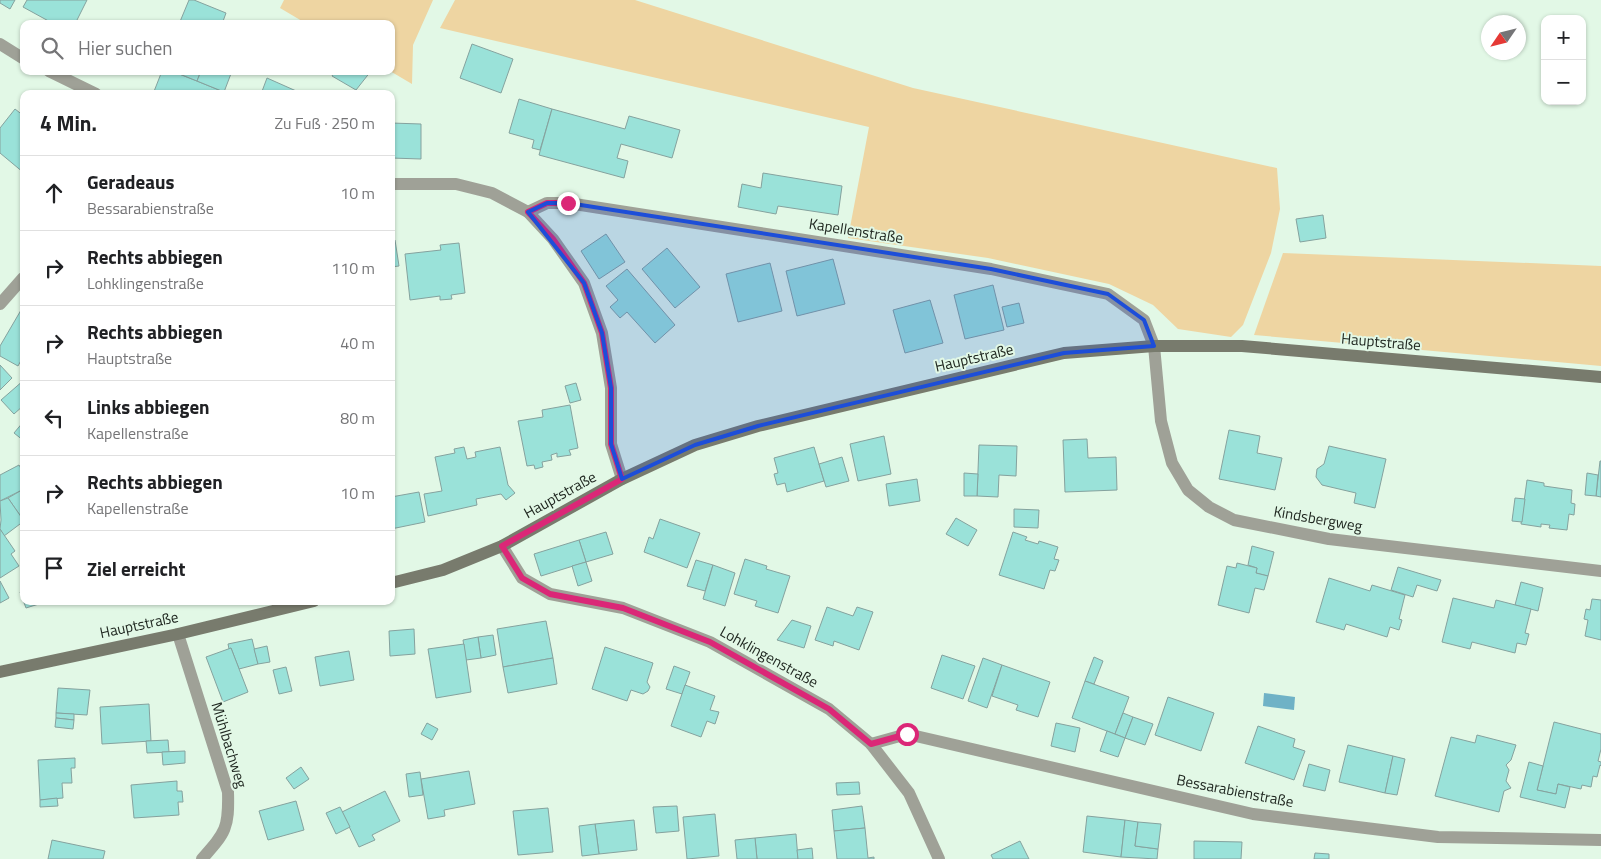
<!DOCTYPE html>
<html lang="de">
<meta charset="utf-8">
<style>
:root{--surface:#fff;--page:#f2f2f2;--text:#202124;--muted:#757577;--line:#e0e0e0}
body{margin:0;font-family:"Titillium Web",sans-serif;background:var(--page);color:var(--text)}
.controls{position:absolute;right:15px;top:15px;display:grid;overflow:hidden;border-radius:10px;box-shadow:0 1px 4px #0004}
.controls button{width:45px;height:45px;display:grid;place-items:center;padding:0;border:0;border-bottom:1px solid var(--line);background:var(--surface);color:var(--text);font:25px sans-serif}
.compass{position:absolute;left:1481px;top:15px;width:45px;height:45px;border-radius:50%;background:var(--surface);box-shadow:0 1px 4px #0004;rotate:235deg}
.stop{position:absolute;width:15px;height:15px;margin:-11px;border:4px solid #db2777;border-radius:50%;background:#fff}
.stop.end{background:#db2777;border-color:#fff;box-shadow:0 1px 5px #0008}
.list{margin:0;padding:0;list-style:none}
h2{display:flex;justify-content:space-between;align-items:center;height:65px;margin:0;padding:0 20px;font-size:21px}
h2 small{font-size:16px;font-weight:400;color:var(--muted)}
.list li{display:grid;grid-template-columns:32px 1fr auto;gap:15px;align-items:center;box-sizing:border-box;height:75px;padding:0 20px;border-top:1px solid var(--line)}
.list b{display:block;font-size:19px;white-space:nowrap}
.list p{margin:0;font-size:16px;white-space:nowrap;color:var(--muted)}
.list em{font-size:16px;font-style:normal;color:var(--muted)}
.icon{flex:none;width:28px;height:28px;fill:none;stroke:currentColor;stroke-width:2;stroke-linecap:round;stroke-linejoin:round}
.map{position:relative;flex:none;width:1601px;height:859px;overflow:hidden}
.search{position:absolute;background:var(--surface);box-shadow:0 1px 4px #0004;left:20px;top:20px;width:375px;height:55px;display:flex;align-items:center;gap:12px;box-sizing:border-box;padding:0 18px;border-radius:10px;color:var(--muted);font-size:19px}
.panel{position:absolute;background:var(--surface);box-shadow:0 1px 4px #0004;left:20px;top:90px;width:375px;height:515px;border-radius:10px}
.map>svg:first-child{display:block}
</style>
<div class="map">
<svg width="1601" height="859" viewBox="0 0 1601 859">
<rect width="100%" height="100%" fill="#e2f8e6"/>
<g fill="#eed5a2">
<path d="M284,0H433L413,45L412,84L390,71H391V24H307L280,8Z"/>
<path d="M455,0H635L913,88L1277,168L1280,209L1271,253L1243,325L1231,337L1178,329L1153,305L1109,284L988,258L848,238L869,127L440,28Z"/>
<path d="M1283,253L1601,266V366L1254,335Z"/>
</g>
<path fill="#6fb2c6" d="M1264,693L1295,697L1294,710L1263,706Z"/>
<g fill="#9ae2d9" stroke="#85a29e">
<path d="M0,0H15L10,9L0,3Z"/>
<path d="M27,0H87L75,24H54L23,7Z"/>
<path d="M189,0H194L226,13L222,24H179Z"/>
<path d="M472,44L513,59L501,93L460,78Z"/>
<path d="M162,71H172L224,92L223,94H153Z"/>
<path d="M172,71H201L197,81Z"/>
<path d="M201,71H232L224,92L197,81Z"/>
<path d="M335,71H371L356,90L332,76Z"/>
<path d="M267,78L303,94H261Z"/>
<path d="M519,99L552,109L540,150L532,148L534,140L509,133Z"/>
<path d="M15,109L24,116V173L0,153V128Z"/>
<path d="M552,109L625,129L629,116L680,130L672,158L621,144L617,158L628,161L624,178L539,155Z"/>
<path d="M391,123L421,124V159L391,158Z"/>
<path d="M763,173L842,186L838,215L778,206L776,214L738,207L742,184L761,188Z"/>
<path d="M1323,215L1326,238L1300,242L1296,219Z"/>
<path d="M606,234L625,262L599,279L581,251Z"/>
<path d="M395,240L399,266L391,267V241Z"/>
<path d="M459,243L465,293L451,295L452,299L440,300V296L410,300L405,254L441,250L440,245Z"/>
<path d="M667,248L700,287L675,308L642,269Z"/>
<path d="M833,259L845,304L797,316L786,271Z"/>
<path d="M770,263L782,311L738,322L726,274Z"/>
<path d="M627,269L675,325L655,343L627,312L620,318L610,307L618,300L606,286Z"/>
<path d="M993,285L1004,330L965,339L954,295Z"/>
<path d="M930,300L943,343L905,353L893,310Z"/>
<path d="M1019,303L1024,323L1007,327L1002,307Z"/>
<path d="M24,305V355L18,366L0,356V346Z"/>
<path d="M0,365L12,378L0,390Z"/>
<path d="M24,380V405L14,414L1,400Z"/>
<path d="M576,383L581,400L570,403L565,386Z"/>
<path d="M570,405L578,448L569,450L571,455L557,457V453L551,455L552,460L542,462L543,467L535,469L534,465L527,466L518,421L543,417L542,410Z"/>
<path d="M24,421V441L14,433Z"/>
<path d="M1229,430L1260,436L1257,453L1282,458L1275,490L1219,479Z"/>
<path d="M884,436L891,474L858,481L850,444Z"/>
<path d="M1087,439L1088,458L1116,457L1117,490L1065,492L1063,440Z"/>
<path d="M979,445L1017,446L1016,476L999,475L998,497L977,496Z"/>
<path d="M1329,446L1386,459L1375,508L1354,503L1356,493L1322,485L1316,477L1317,469L1324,464Z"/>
<path d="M464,447L467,459L476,457L475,452L500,447L508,485L515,493L506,500L501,494L476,499L477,505L428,516L424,494L442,491L435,457L455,453L454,449Z"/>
<path d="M814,447L824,481L787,492L785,483L777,485L774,474L778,473L774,458Z"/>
<path d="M842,457L849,481L826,487L819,464Z"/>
<path d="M1600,461H1601V497L1596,496Z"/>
<path d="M19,465L24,474V489L0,501V475Z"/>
<path d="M964,473L978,474L977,496H964Z"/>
<path d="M1587,473L1598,475L1596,496L1585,495Z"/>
<path d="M917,479L920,501L889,506L886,484Z"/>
<path d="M1527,480L1544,483V486L1572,490L1571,503L1575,504L1574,515L1569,514L1567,530L1549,528L1550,525L1541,524V527L1521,524Z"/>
<path d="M22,490L24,492V521L8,498Z"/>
<path d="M419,492L425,522L391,529V497Z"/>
<path d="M8,498L24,521L4,536L0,529L1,520L0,501Z"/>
<path d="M1515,498L1525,499L1522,522L1512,521Z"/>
<path d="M1014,509L1039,510L1038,528L1014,527Z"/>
<path d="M956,518L977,530L968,546L946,534Z"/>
<path d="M660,519L700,533L687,568L644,552L649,537L653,539Z"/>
<path d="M0,529L15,551L11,554L19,566L0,578Z"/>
<path d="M606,532L613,554L586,562L579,540Z"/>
<path d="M1013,532L1027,537L1025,540L1038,544L1039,541L1058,547L1054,559L1059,560L1055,571L1050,570L1044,589L999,575Z"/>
<path d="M579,540L586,562L541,576L534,554Z"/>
<path d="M1252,546L1274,552L1268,576L1256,573L1257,568L1248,565Z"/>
<path d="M745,559L767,566L766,569L790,576L778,613L755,606L757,601L734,594Z"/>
<path d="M696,560L713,565L705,591L687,586Z"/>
<path d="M586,562L592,581L578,586L572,566Z"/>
<path d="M1237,563L1257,568L1256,573L1268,576L1264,590L1255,588L1249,613L1218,605L1227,566L1236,568Z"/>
<path d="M713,565L735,573L725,606L703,599Z"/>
<path d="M1398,567L1441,580L1437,591L1417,585L1413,597L1391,590Z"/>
<path d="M1329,578L1370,591L1372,585L1405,595L1399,619L1402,620L1399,630L1390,627L1387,637L1346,624L1344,630L1316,622Z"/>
<path d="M0,581L9,598L0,603Z"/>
<path d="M1521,582L1543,588L1538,611L1515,605Z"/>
<path d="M24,591V601H41L42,603L26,608L20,592Z"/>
<path d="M1453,598L1494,608L1496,600L1531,609L1525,633L1529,634L1526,645L1517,643L1515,653L1472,642L1470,649L1442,642Z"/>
<path d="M1592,599L1601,600V640L1585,636L1588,620L1584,619L1586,609L1590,610Z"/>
<path d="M827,607L853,616L857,607L873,612L859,650L834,641L833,646L815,640Z"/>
<path d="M792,620L811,626L804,648L777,640Z"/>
<path d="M546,621L553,658L503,667L497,629Z"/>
<path d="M414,629L415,654L390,656L389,631Z"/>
<path d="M493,635L496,655L481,658L478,637Z"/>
<path d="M478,637L481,658L466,660L463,640Z"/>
<path d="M252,639L258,664L239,669L231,648L229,649L228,644Z"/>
<path d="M464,644L471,692L436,698L428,649Z"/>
<path d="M267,646L270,662L258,664L254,649Z"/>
<path d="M605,647L653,663L647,682L650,687L648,691L643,694L631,690L627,701L592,689Z"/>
<path d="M231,648L248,692L223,702L206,657Z"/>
<path d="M349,651L354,680L320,686L315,657Z"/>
<path d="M942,655L975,666L963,699L931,688Z"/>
<path d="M1094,657L1103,661L1094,684L1085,681Z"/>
<path d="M553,658L557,684L508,693L503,667Z"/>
<path d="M983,658L1002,665L987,708L968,701Z"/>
<path d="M1002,665L1050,682L1038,717L1016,710L1018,705L992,696Z"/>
<path d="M674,666L690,672L682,694L666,689Z"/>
<path d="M286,667L292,691L279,694L273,670Z"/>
<path d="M1085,681L1129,697L1115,734L1072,718Z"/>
<path d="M685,685L715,696L710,710L719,712L715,724L707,721L701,737L671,726Z"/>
<path d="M58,688L90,690L87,715L56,713Z"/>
<path d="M1168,697L1214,713L1201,751L1155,735Z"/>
<path d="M149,704L151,741L102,744L100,707Z"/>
<path d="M56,713L74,714V720L56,718Z"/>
<path d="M1123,713L1133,717L1125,738L1115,734Z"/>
<path d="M1133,717L1153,724L1145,745L1125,738Z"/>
<path d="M56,718L74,720L73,729L55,727Z"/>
<path d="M1554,722L1601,734V749L1598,761L1601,762V766L1600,765L1597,777L1593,776L1591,787L1582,785L1581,789L1558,784L1556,794L1537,790Z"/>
<path d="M427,723L438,729L432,740L421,734Z"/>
<path d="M1056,723L1080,728L1075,752L1051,746Z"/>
<path d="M1258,726L1295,739L1293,747L1305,751L1294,780L1245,763Z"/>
<path d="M1107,731L1125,738L1118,757L1100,751Z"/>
<path d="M1477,735L1516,745L1511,760L1506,765L1509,770L1506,781L1511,788L1504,791L1499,812L1435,796L1451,737L1475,743Z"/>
<path d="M168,740L169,752L147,753L146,741Z"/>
<path d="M1348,745L1393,756L1385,793L1339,782Z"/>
<path d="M185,751V763L163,765L162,752Z"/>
<path d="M1393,756L1405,759L1397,795L1385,793Z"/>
<path d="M75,758V768H71L72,783H62L63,798L40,800L38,760Z"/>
<path d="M1529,762L1543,766L1537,790L1556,794L1558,784L1570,787L1565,808L1520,797Z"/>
<path d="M1309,764L1330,770L1325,791L1303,786Z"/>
<path d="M301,767L309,779L294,789L286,778Z"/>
<path d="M469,771L475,804L444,810L445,816L428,819L421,779Z"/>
<path d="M420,772L423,795L409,797L406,774Z"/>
<path d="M177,781V791H182L183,802H178L179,815L134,818L131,785Z"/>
<path d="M859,782L860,794L837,795L836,783Z"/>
<path d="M385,791L400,821L372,835L375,840L359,847L342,812Z"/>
<path d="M57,798L58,806L40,807V800Z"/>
<path d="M296,801L304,830L268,840L259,811Z"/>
<path d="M677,806L679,831L656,833L653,807Z"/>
<path d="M862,806L865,828L834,831L832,810Z"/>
<path d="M340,807L350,827L336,834L326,813Z"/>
<path d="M548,808L553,852L518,855L513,811Z"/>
<path d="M715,814L719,856L687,859L683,817Z"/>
<path d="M1087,816L1125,820L1121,857L1083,852Z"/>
<path d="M634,820L637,850L599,854L595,824Z"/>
<path d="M1125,820L1138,822L1135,846L1158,849L1157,859L1121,857Z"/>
<path d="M1138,822L1161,824L1158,849L1135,846Z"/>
<path d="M595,824L599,854L582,856L579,826Z"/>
<path d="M865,828L868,858L874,857V859H837L834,831Z"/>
<path d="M796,834L798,859H757L755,838Z"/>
<path d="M755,838L757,859H737L735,840Z"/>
<path d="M52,840L105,851L103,859H48Z"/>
<path d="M1020,841L1029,859H993L991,855Z"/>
<path d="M1194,841L1242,842L1241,859H1194Z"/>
<path d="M812,848L813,859H798L797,850Z"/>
<path d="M1315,853L1329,854V859H1314Z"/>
</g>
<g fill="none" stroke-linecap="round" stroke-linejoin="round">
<g stroke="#9fa197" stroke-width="12">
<path d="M0,44L24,59"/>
<path d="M49,71L96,94"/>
<path d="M391,184H456L492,193L528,212L553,239L584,283L602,333L611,388V444L622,479"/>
<path d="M528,212L547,203H568L991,269L1108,294L1144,320L1154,346L1161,421L1172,463L1188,490L1209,507L1234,520L1329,539L1601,571"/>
<path d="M0,304L23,278"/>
<path d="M502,546L522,578L550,594L623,608L710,642L829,709L871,744L909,793L939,859"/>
<path d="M178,634L228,792C229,828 226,832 202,859"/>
<path d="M871,744L907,734L1253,814L1438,837L1601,840"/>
</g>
<g stroke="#787b6d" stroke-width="12">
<path d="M391,583L443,570L502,546L622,479L695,445L758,426L1064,353L1154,346H1242L1601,377"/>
<path d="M0,672L178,634L314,601"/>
</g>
</g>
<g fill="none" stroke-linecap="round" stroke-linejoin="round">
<path stroke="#db2777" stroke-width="6" d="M568,203H547L528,212L553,239L584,283L602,333L611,388V444L622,479L502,546L522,578L550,594L623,608L710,642L829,709L871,744L907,734"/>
</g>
<path fill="#1d4ed8" fill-opacity="0.2" stroke="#1d4ed8" stroke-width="4" stroke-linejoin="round" d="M547,203H568L991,269L1108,294L1144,320L1154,346L1064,353L758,426L695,445L622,479L611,444V388L602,333L584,283L528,212Z"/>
<g text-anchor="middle" stroke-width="4" stroke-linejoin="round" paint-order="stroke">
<g font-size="15" fill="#202821" stroke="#e2f8e6">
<text transform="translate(856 231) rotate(9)" y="5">Kapellenstraße</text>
<text transform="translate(1381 342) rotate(5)" y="5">Hauptstraße</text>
<text transform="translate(974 358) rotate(-13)" y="5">Hauptstraße</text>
<text transform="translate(560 495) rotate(-29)" y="5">Hauptstraße</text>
<text transform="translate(1318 519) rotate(10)" y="5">Kindsbergweg</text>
<text transform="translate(139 625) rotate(-12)" y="5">Hauptstraße</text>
<text transform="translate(769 657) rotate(29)" y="5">Lohklingenstraße</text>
<text transform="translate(229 745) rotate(73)" y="5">Mühlbachweg</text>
<text transform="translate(1235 791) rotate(11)" y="5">Bessarabienstraße</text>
</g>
</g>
</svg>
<div class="controls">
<button>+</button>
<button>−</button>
</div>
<svg class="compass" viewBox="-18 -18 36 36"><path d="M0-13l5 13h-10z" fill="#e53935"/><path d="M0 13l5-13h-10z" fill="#757577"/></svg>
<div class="stop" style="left:907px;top:734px"></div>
<div class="stop end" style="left:568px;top:203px"></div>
<div class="search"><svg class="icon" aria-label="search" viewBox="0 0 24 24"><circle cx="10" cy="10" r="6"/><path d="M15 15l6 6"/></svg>Hier suchen</div>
<section class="panel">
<h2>4 Min.<small>Zu Fuß · 250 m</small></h2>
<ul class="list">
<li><svg class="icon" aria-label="ahead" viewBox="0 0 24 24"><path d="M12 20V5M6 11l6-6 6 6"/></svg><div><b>Geradeaus</b><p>Bessarabienstraße</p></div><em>10 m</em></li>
<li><svg class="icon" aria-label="right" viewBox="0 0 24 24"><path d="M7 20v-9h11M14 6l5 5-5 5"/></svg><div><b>Rechts abbiegen</b><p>Lohklingenstraße</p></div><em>110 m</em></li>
<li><svg class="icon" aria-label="right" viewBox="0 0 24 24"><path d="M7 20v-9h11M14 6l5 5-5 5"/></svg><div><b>Rechts abbiegen</b><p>Hauptstraße</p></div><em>40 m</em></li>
<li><svg class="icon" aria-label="left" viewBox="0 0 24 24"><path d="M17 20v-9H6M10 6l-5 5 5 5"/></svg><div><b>Links abbiegen</b><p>Kapellenstraße</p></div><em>80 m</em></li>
<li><svg class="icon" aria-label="right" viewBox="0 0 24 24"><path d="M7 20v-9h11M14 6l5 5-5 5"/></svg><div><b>Rechts abbiegen</b><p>Kapellenstraße</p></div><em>10 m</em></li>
<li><svg class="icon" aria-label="arrive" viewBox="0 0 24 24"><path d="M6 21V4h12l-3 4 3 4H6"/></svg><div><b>Ziel erreicht</b></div></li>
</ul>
</section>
</div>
